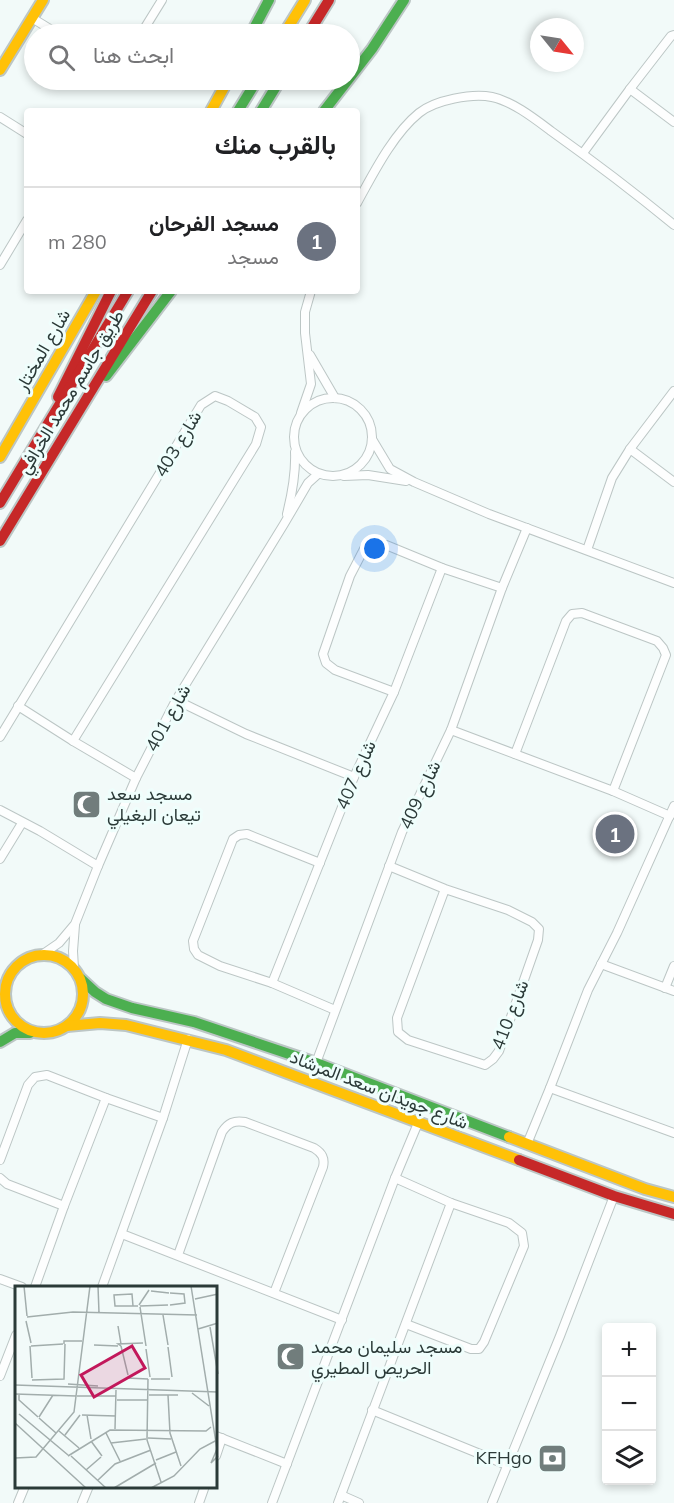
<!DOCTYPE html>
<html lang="ar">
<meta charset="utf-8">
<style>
:root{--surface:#fff;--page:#f6f6f6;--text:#202124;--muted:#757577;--line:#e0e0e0;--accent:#7c3aed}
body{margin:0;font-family:Mulish,Vazirmatn,sans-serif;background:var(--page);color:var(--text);direction:rtl}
.controls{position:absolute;right:18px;bottom:18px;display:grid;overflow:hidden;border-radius:6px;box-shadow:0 3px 9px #0003}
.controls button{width:54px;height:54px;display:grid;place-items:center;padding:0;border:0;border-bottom:2px solid var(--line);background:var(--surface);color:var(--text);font:30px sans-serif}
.compass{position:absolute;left:530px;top:18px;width:54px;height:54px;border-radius:50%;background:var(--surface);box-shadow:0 3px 9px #0003;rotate:120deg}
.you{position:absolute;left:375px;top:549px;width:21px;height:21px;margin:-15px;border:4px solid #fff;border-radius:50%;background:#1a73e8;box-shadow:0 0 0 9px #1a73e833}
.badge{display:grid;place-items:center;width:39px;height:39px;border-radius:50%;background:var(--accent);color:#fff;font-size:20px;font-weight:700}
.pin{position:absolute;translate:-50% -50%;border:3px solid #fff;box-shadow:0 2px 6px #0006}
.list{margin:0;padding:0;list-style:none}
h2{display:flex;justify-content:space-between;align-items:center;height:78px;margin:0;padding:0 24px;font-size:26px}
h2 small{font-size:20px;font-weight:400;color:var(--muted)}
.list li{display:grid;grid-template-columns:39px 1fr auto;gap:18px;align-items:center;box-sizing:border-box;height:108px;padding:0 24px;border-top:2px solid var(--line)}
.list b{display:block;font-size:22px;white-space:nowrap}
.list p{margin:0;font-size:20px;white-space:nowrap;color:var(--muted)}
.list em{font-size:20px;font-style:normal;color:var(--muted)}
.icon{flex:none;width:33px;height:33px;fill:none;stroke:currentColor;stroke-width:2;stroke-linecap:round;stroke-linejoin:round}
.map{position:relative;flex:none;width:674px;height:1503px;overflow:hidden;direction:ltr}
.search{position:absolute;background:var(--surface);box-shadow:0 3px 9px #0003;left:24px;top:24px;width:336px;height:66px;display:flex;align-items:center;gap:15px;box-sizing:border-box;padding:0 21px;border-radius:33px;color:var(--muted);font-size:22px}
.panel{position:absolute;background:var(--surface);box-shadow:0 3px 9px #0003;left:24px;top:108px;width:336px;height:186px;border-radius:6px;direction:rtl}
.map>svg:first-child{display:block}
</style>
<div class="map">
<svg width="674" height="1503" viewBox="0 0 674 1503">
<rect width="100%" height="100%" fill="#f2faf9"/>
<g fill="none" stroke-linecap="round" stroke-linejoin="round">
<defs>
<g id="street">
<path d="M32,18L58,34"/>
<path d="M141,34L162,0"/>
<path d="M630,89L674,122"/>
<path d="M0,117L27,134"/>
<path d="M583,153L630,89L671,36L674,35"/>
<path d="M357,203C373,174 393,134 419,113C435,100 472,93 492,97C512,101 535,119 551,131C593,161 634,192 674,225"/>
<path d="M0,265L27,220"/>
<path d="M310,355L335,398"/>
<circle cx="333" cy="437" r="39"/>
<path d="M301,413L311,384L305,333V312L311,291"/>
<path d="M372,439L390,469L414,482L489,514L674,583"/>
<path d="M630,449L674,482"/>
<path d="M344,476L368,475L406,481"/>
<path d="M287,514C292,494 296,474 295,452"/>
<path d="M587,550L612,478L630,449L674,391"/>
<path d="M394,692L335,670L326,663L323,654L350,576L365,547L375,544L386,545L442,568L502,588"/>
<path d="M176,700L246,734L354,777"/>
<path d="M18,706L73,741L136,778"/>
<path d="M451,730L613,791L670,816"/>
<path d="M0,737L201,405L215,396L228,401L255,417L261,427L256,444L73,741"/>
<path d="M515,754L566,621L572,614L582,613L657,641L663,648L666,655L613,791"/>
<path d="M0,810L40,831L98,866"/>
<path d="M0,859L22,823"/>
<path d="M320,863L247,834L239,835L233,839L193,941L194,949L198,955L220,966L272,983L335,1010"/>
<path d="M389,866L445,889L508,910L532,922L539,929L538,940L499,1051L493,1059L485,1065L408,1040L398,1032L397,1018L445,889"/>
<path d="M43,954L59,943L75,924L98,866L136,778L176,700L284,524L308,483L318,474"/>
<path d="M601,964L674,991"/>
<path d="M74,968L73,951L75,925"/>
<path d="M272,983L354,777L394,692L442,568"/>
<path d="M665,988L674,966"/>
<path d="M316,1063L402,832L451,730L502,588L527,528"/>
<path d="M550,1088L674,1133"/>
<path d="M527,1144L550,1088L588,990L617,933L674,806"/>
<path d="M0,1160L28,1085L35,1077L47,1075L106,1098L163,1118"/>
<path d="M0,1178L7,1184L64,1206"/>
<path d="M395,1178L451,1203L509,1223L522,1233L524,1246L484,1342L479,1349H471L406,1324"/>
<path d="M122,1234L342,1320"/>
<path d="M178,1255L222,1132C228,1123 234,1120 245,1122L314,1148C322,1153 325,1158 323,1167L274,1293"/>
<path d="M0,1279L22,1287"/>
<path d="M35,1287L64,1206L106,1098"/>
<path d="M102,1287L163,1118L188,1039"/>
<path d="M0,1376L16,1335"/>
<path d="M372,1410L507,1465"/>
<path d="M216,1436L287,1464"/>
<path d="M216,1456L222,1438"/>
<path d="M341,1495L359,1503"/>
<path d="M18,1503L25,1486"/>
<path d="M82,1503L89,1486"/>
<path d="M199,1503L205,1486"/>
<path d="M272,1503L395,1178L418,1123"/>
<path d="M338,1503L451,1203"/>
<path d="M492,1503L560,1336L614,1196"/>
</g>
<g id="fast">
<path d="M251,34L269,0"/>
<path d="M238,111L257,80"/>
<path d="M261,111L280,80"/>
<path d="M324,111L372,49L404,0"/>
<path d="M106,376L171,291"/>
<path d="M81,979L95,992L106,999L132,1008L194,1022L316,1063L509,1137"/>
<path d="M0,1042L15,1033H30"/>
</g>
<g id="slow">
<path d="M284,34L305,0"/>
<path d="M0,70L43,0"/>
<path d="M211,111L228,80"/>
<path d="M0,457L96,291"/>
<circle cx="44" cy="994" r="39"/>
<path d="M67,1026L100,1023L126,1025L226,1050L519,1160"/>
<path d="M509,1137L645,1189L674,1197"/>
</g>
<g id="jam">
<path d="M308,34L329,0"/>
<path d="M58,397L111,291"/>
<path d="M0,503L128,291"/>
<path d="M0,541L152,291"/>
<path d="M519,1160L614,1196L674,1214"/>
</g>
</defs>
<use href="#street" stroke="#bcc6c5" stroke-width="10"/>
<use href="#fast" stroke="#bcc6c5" stroke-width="14"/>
<use href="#slow" stroke="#bcc6c5" stroke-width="14"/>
<use href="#jam" stroke="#bcc6c5" stroke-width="14"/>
<use href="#street" stroke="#fdfefe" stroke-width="8"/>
<use href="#fast" stroke="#4caf50" stroke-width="10"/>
<use href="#slow" stroke="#ffc107" stroke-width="10"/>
<use href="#jam" stroke="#c62828" stroke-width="10"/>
</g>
<defs>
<symbol id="mosque-square" viewBox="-11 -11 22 22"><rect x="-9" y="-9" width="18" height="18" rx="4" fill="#717d7c" stroke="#effefc"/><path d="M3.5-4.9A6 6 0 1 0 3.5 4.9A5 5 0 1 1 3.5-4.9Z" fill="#fff"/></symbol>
<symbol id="bank-square" viewBox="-11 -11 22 22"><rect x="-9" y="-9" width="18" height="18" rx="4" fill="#717d7c" stroke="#effefc"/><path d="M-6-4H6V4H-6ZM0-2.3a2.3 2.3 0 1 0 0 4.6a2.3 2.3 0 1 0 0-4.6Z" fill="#fff"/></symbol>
</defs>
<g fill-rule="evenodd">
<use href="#mosque-square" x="70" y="788" width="33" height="33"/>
<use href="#mosque-square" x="274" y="1340" width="33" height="33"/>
<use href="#bank-square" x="536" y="1442" width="33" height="33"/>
</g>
<g text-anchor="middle" stroke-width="6" stroke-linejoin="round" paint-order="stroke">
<g font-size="18" fill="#2b3a38" stroke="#effefc">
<text transform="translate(43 350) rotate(-60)" y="6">شارع المختار</text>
<text transform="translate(71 392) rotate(-59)" y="6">طريق جاسم محمد الخرافي</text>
<text transform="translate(178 444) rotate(-59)" y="6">شارع 403</text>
<text transform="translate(168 718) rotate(-61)" y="6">شارع 401</text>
<text transform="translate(356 775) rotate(-66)" y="6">شارع 407</text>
<text transform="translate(420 795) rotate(-65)" y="6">شارع 409</text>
<text transform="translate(510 1015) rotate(-69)" y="6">شارع 410</text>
<text transform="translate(379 1090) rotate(21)" y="6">شارع جويدان سعد المرشاد</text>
</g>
<g font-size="18" fill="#2b3a38" stroke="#effefc" text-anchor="start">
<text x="107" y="800">مسجد سعد<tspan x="107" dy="21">تيعان البغيلي</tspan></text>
<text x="311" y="1353">مسجد سليمان محمد<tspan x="311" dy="21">الحريص المطيري</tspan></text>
<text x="532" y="1464" text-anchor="end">KFHgo</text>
</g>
</g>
<g transform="translate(15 1286)">
<rect width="202" height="202" fill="#f2faf9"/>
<path fill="none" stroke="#a2adac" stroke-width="1.5" d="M9,0L12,30M83,0L84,27M176,0L202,163L196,177L203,170M136,5L154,7M180,13L203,8M124,19L134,4M155,19L170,17L169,8L155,7M118,20L117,8L99,9L100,20H123M125,20L153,19M125,21L131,60M148,29L153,59M12,31L58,26L182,29M11,35L16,57M103,40L106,58M195,41L203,88M183,43L203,37M49,58V55H67M79,59L103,60M15,60L17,92M16,60L48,58M106,60L103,58L128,57M106,60L113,89M153,61L157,91M131,63L135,91M112,92L133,93M133,93L132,154L146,196M136,93H155M17,94L49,93L50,58M53,98L83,100M0,99L203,106M177,107L194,120M0,108L61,110M4,109V114L23,131M134,109H163M153,109L155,147L166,180M62,110H101M102,114H133M4,128L53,169M67,129L101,130M72,129L76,153M24,131L38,109M24,132L41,147M0,137L71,202M100,143L101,104M44,145L64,162M91,147L105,175M50,149L65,129M133,152L156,153M76,155L87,170M96,157L131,153M53,170L95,144L191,145L196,141M56,170L91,202M0,172L21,171L59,126L75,0M141,174L161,166M71,184L86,171M83,194L100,178L136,164M99,202L141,177M136,202L159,190L185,163L202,154"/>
<path fill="#c2185b" fill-opacity="0.15" stroke="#c2185b" stroke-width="3" d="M117,60L130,82L79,111L66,89Z"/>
<rect width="202" height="202" fill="none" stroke="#2b3a38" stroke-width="3"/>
</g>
</svg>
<div class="controls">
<button>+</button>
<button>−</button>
<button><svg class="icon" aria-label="layers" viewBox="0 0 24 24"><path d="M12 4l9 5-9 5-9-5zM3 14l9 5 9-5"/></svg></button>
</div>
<svg class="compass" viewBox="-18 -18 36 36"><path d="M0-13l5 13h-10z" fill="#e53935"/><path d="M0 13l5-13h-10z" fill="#757577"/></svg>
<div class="you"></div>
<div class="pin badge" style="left:615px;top:834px;background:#6b7280">1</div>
<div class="search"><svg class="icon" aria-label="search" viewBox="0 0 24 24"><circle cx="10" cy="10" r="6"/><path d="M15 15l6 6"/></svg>ابحث هنا</div>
<section class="panel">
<h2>بالقرب منك<small></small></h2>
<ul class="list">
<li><span class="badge" style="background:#6b7280">1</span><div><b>مسجد الفرحان</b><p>مسجد</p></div><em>280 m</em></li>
</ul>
</section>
</div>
